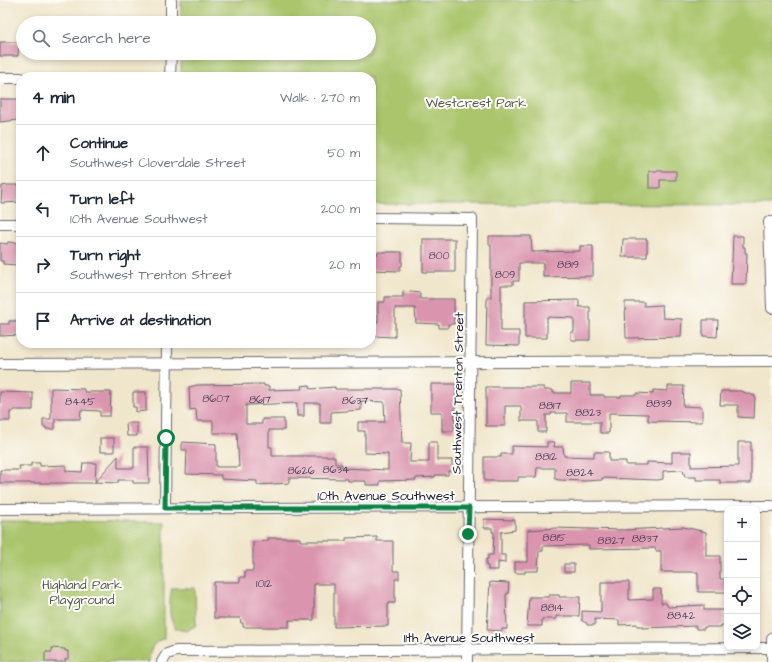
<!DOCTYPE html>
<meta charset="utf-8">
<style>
:root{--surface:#fff;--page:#f6f6f7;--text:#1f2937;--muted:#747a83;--line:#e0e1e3}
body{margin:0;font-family:"Architects Daughter",sans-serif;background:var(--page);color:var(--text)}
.controls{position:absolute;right:12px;bottom:12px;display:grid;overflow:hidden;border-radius:8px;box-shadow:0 2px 6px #0003}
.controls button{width:36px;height:36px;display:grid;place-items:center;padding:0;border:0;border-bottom:1px solid var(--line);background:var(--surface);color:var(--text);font:20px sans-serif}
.stop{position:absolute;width:12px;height:12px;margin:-9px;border:3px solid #0b8043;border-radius:50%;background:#fff}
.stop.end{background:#0b8043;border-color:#fff;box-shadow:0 1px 4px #0008}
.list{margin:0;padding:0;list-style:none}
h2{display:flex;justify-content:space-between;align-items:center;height:52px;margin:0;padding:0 16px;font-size:17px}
h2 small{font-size:13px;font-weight:400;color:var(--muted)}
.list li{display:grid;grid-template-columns:26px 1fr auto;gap:12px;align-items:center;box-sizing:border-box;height:56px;padding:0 16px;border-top:1px solid var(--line)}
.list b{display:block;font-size:15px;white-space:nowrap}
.list p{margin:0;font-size:13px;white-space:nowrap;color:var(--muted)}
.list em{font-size:13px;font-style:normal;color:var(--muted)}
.icon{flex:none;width:22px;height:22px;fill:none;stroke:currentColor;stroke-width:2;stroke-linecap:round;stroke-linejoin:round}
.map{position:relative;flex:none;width:772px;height:662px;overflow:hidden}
.search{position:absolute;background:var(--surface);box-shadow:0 2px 6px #0003;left:16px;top:16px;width:360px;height:44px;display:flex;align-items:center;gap:10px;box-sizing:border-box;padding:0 14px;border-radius:22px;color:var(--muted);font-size:15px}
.panel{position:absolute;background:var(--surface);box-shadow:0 2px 6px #0003;left:16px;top:72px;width:360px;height:276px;border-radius:16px}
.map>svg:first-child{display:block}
</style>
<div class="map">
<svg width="772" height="662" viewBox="0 0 772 662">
<rect width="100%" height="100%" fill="#fdfcf7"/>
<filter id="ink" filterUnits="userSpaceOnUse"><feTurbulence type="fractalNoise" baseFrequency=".025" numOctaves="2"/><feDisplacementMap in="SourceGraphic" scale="8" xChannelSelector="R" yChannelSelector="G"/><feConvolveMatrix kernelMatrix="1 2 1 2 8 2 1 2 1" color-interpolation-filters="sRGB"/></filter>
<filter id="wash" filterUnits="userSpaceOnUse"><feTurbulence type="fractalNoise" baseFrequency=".012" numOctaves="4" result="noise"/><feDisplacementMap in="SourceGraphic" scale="16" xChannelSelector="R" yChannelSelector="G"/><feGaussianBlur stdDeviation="0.9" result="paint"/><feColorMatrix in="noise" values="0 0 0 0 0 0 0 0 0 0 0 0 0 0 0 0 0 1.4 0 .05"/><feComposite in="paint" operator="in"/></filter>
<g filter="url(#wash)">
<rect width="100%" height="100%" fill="#f0e6cb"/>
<g fill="#aac56c" stroke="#667454">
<path d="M181,0H772V205L371,204V77H181V53H369V23H181Z"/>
<path d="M0,521L164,522V638C152,643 149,650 149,662H0Z"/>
<path d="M172,588H195L196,625L187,631L176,629C167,616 169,603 172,588Z"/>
</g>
<g id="blocks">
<g fill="#da94ae" fill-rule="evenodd">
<path d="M0,42H19L18,56H0Z"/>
<path d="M0,99H18V120L0,122Z"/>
<path d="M649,171H676V180H660V188H649Z"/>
<path d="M9,185H21V202L1,203L2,186Z"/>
<path d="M489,236H531L532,252L580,251V246H593V276L543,277V263H519V281H513V285H501V331H519V346L486,345L487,297H491V245H489Z"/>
<path d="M733,236H743V247H745V253H747L746,284H731Z"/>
<rect x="423" y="239" width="32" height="33"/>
<path d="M623,239H647V257H622Z"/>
<path d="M8,242L19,243L18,265L3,264V261H0V243L7,244Z"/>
<path d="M378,252H402V266H400V271L371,270V254H378Z"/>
<path d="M403,291L420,293V299H454V324H448V328H439V324L416,323L415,308H395V337L371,336V322H378V302H385V297H403Z"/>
<path d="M579,300V307H590V340H571V332H574V318L547,317V338H525V301Z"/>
<path d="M625,302H644V306L662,305L663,318L682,319L681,337L626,338Z"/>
<path d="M703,320H718L717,337L703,336Z"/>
<path d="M9,321H21V335L0,336V324H9Z"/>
<path d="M571,383H590V395H604V397H621V395H636L637,393L653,394V390L668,391V386H684L683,406L702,407V422L648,421V414L609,413V433H600V422H567V413H551V415H546V432H538V421H521V406H505V426H486V387H544V390H553V393H571Z"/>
<path d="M264,384V386H269V390L302,389L301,386L309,385L310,389L335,387V389H400L402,443H411L410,462H429V442H437V460H452V471H448V475H435V477L416,478V480L380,481V485H366V481H348V479L289,478V483L257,485V481L221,479V475L186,474L187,450H182V442L216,444V467H239L237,433H213V421H197L196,409L190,410L189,387L197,385ZM361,401L384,402L385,422H358V431H365V453L388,454V470L342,468V464H335V457H333V456H272V447H269V430H284V419H262V424H246V405L297,403V416H304V403H320V423H331V412L361,410Z"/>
<path d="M431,384H456L454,431H442V412H431Z"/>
<path d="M51,388L84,389V392H111L110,416H100V411L81,410L80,419H55V429H46V427H43V419H51Z"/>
<path d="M721,391H740L755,396L754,418L738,417V405H720Z"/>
<path d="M0,392L33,393V410H13V412H10V421H0Z"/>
<path d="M133,392H146V411L136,412V407H133Z"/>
<path d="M126,423H137V436H127Z"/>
<rect x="100" y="438" width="14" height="14"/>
<path d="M547,442H555L554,447H563L564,456L594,457V452H609V461H626V465H647V462L672,463V452H691V467L738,466V442H751V483H720V480H696V477H685L683,470L663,471V479L658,480L602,478V480L585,481L559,480L555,479V468H537L536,477H518V481H484V457H501V454H512V446L547,447Z"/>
<path d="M134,447H148L149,483H133V480H118V483L95,482L118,456V468H134Z"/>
<path d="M31,463H40V466L66,465V471L82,472L83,463H96L95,483H0V470H20L19,466H31Z"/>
<path d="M484,519L515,520V530L501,532V555H505V563L498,562V570H488V566H486V559H488V555H493L494,532H492V528H484Z"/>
<path d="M683,527L706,532V556H720V579H727V592H698V572H661V551H656L655,548L589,549V545L543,546V551H539L538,571H525V573H515V562H528V530L556,528L623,530Z"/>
<path d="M377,537V541H393V571H399V579H395V603H388V626L334,627V584H314V620H289V627H243V623H241L240,618H214V582H240V577H245V571H253V542L268,541V538H300V541H346V538Z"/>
<rect x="564" y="564" width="10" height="8"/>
<path d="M490,582L509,583L508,594H506L507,629H502V631L487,630Z"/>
<path d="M601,582H629V600L653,599V589H661V603H666L668,607L704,605V610H724V625H721V627H704V629H696V626L642,628V626H637V624L619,625V620L595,619V625H587V623L582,621V611L601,612Z"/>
<path d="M549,595H559V597H580L579,616H556V619H542V626H527L529,597H549Z"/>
<path d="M52,648L65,649V651H68V659H65V662H45V652H52Z"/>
</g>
</g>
</g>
<g filter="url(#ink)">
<use href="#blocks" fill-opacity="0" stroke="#6a676d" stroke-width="1"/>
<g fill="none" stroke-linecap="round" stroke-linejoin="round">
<defs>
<g id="minor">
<path d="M171,23V0"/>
<path d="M170,77L171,53"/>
<path d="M0,78H21"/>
<path d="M371,218L472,219L467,662"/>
<path d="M772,222H769L772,308"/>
<path d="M0,224H21"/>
<path d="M0,364L772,361"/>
<path d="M165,508L167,343"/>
<path d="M0,509L772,506"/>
<path d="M162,662L167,654L176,651L772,648"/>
<path d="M772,662V638"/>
</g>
</defs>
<use href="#minor" stroke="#6a676d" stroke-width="12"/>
<use href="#minor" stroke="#fff" stroke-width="10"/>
</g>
</g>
<g fill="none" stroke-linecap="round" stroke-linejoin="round" filter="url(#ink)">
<path stroke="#0b8043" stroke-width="5" d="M166,438L165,508H469L468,534"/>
</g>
<g text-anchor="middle" stroke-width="4" stroke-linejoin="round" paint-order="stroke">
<g font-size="11" fill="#503e58">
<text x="439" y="259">800</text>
<text x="568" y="268">8819</text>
<text x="505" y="278">809</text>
<text x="216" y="402">8607</text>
<text x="260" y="403">8617</text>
<text x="355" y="404">8637</text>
<text x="80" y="405">8445</text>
<text x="659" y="407">8839</text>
<text x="550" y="409">8817</text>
<text x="588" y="416">8823</text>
<text x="546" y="460">8812</text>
<text x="336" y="473">8634</text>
<text x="301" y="474">8626</text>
<text x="580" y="476">8824</text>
<text x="554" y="541">8815</text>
<text x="645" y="542">8837</text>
<text x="611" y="544">8827</text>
<text x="264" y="587">1012</text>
<text x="552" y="611">8814</text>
<text x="681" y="619">8842</text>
</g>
<g font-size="13" fill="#525b4c" stroke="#fdfcf7">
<text x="476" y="107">Westcrest Park</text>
<text x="82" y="589">Highland Park<tspan x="82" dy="15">Playground</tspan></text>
</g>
<g font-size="13" fill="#22223b" stroke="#fdfcf7">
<text transform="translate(457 393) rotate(-89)" y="5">Southwest Trenton Street</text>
<text x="386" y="500">10th Avenue Southwest</text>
<text x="469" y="642">11th Avenue Southwest</text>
</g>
</g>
</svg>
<div class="controls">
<button>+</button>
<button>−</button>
<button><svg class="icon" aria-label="locate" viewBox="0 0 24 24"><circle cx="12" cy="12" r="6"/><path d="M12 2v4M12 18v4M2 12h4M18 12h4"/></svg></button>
<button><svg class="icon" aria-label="layers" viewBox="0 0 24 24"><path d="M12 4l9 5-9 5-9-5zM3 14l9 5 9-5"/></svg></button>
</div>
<div class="stop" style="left:166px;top:438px"></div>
<div class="stop end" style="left:468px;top:534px"></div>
<div class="search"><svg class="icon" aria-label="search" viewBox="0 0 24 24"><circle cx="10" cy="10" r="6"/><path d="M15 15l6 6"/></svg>Search here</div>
<section class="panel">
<h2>4 min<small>Walk · 270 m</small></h2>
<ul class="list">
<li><svg class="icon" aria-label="ahead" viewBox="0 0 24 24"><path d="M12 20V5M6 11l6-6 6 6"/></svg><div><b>Continue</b><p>Southwest Cloverdale Street</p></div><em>50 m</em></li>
<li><svg class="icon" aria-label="left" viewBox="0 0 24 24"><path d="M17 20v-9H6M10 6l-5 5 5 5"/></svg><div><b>Turn left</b><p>10th Avenue Southwest</p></div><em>200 m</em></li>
<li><svg class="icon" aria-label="right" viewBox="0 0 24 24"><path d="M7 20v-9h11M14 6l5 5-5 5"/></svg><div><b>Turn right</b><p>Southwest Trenton Street</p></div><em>20 m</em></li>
<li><svg class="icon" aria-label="arrive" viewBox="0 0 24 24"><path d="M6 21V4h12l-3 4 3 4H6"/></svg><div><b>Arrive at destination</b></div></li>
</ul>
</section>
</div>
